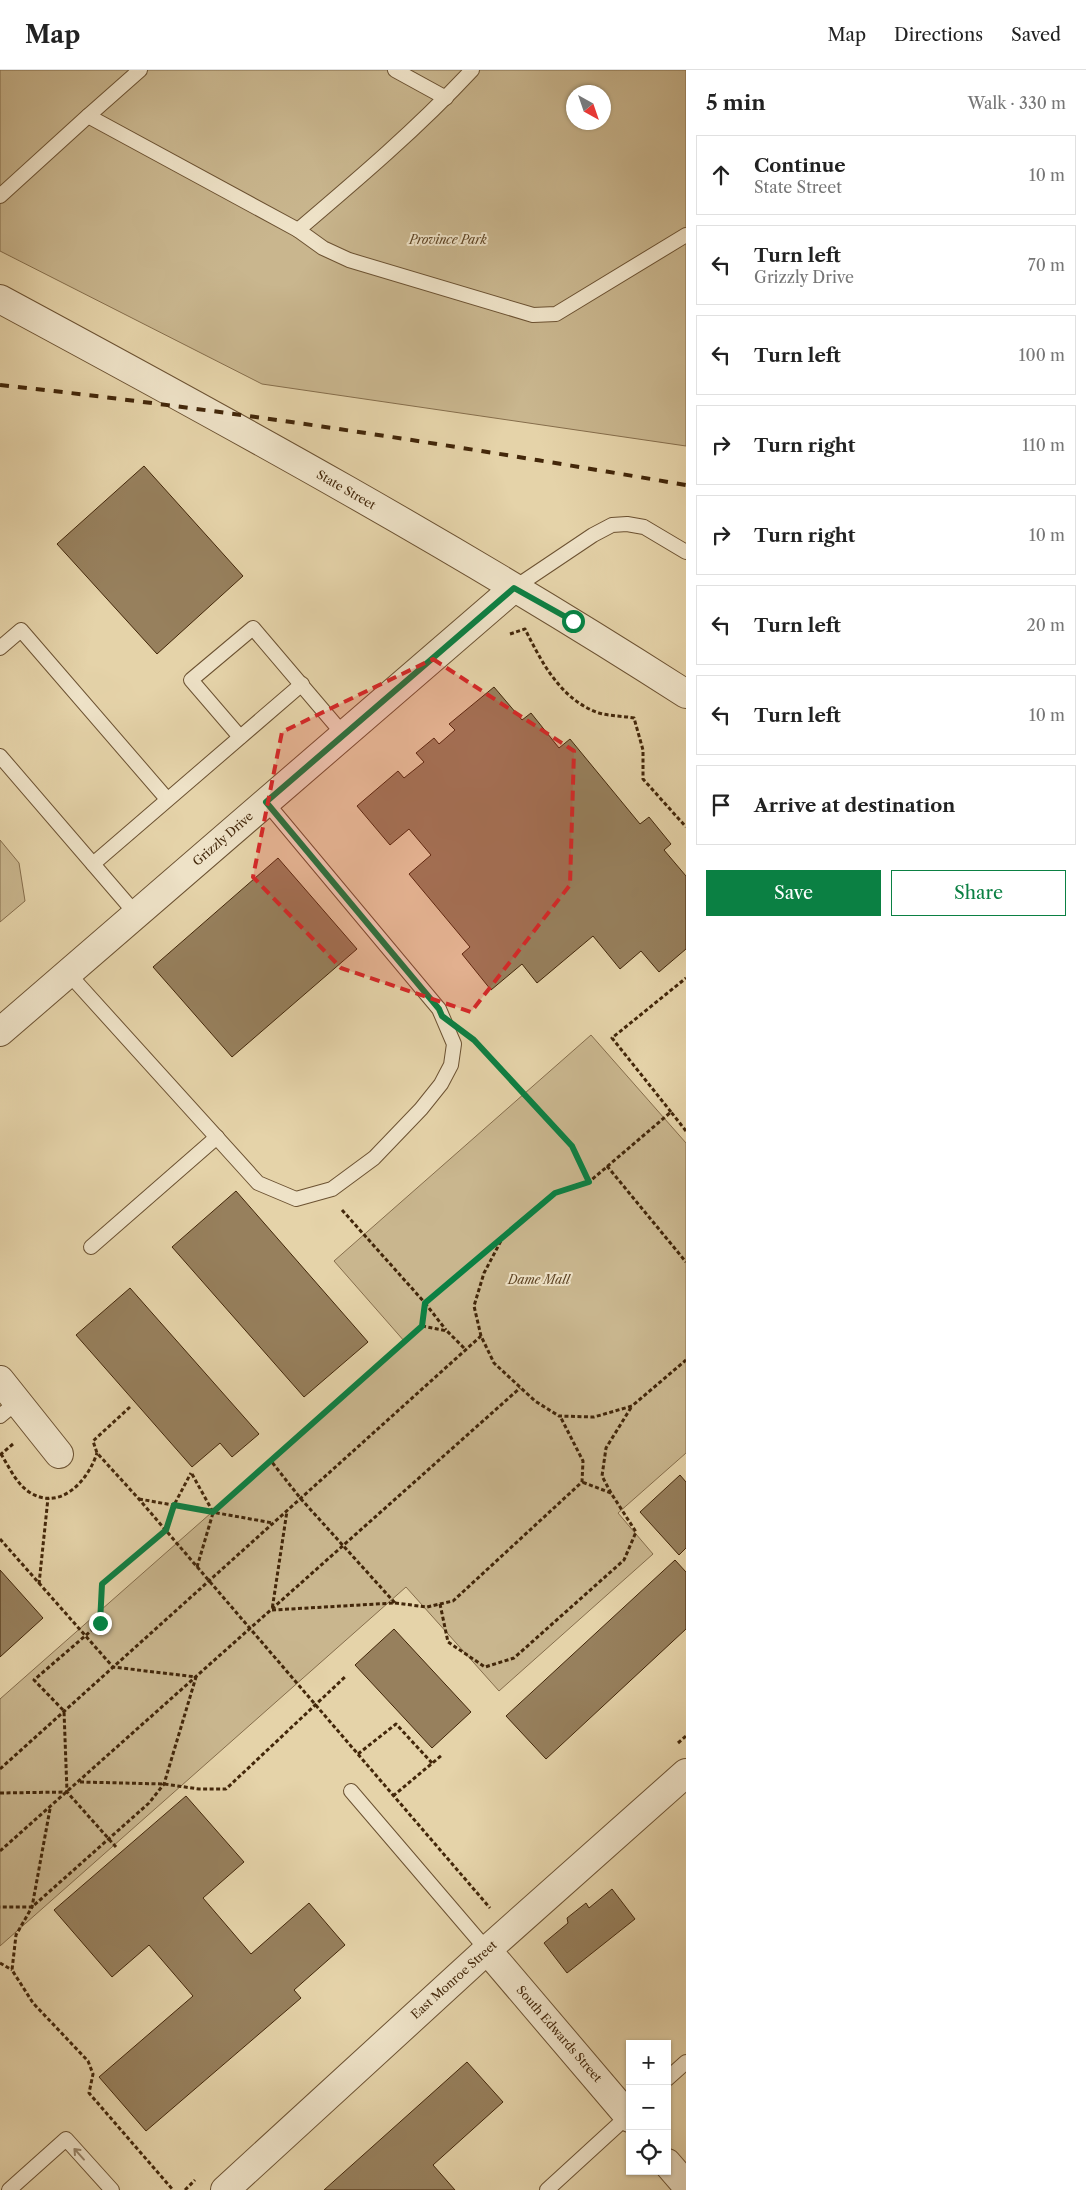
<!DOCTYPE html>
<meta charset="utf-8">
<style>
:root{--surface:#fff;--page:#f2f2f2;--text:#222;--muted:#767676;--line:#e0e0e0;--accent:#0b8043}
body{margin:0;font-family:"Libre Caslon Text",serif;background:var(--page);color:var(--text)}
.controls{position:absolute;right:15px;bottom:15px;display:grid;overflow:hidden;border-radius:0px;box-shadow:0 1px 4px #0004}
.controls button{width:45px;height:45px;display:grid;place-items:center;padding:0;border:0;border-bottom:1px solid var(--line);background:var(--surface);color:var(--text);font:25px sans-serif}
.compass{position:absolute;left:566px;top:15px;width:45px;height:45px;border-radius:50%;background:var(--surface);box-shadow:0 1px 4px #0004;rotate:140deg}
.stop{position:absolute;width:15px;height:15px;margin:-11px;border:4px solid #0b8043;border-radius:50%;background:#fff}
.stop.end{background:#0b8043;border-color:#fff;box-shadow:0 1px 5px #0008}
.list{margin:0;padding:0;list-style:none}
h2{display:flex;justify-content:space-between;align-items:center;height:65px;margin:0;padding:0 20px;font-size:21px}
h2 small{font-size:16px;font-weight:400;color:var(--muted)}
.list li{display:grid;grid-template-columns:32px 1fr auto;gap:15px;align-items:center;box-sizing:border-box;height:80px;margin:0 10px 10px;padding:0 10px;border:1px solid var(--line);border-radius:0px}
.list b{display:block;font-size:19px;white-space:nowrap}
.list p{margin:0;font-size:16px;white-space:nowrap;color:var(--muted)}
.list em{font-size:16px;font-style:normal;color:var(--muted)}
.actions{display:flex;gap:10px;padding:15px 20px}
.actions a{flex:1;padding:11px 0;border:1px solid var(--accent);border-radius:0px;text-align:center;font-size:18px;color:var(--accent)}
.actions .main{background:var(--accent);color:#fff}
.icon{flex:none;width:28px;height:28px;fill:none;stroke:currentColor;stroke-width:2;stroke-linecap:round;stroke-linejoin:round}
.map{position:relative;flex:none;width:686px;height:2120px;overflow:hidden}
header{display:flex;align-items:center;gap:30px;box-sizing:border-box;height:70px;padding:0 25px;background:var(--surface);border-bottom:1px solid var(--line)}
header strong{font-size:24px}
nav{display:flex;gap:28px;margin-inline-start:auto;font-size:18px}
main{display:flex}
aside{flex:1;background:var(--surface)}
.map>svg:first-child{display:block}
</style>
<header>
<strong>Map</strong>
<nav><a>Map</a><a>Directions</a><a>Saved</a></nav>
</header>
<main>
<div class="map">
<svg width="686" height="2120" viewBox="0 0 686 2120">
<rect width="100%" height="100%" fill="#e5d3a9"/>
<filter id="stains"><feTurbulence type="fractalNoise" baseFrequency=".004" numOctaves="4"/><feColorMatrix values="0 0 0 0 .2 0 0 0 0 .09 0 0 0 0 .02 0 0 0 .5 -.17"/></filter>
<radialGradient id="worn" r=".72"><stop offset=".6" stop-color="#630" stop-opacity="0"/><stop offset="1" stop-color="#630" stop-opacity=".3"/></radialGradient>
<g fill="#c9b68e" stroke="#866e4c" fill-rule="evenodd">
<path d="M0,0H686V376L262,314L0,181ZM574,22H604V52H574Z"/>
<path d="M0,770L19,793L25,831L0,852Z"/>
<path d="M591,965L686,1073V1383L618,1443L653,1484L499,1621L406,1517L0,1876V1629L405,1272L334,1191Z"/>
</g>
<g fill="#97805d" stroke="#43270a">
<path d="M144,396L243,506L157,584L57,474Z"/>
<path d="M494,617L522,650L531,643L559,678L570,669L640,754L649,747L671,774L664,780L686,806V879L659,902L641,881L620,899L593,866L537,913L522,894L491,920L462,884L470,877L409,804L431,785L409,759L390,775L357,736L398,701L404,708L424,692L416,683L434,668L439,674L455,660L449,654Z"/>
<path d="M278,788L357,879L232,987L153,897Z"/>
<path d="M236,1121L368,1272L304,1327L172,1177Z"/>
<path d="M130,1218L259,1364L232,1387L220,1373L192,1397L76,1265Z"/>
<path d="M680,1405L686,1412V1478L679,1485L640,1442Z"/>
<path d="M675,1490L686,1502V1559L546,1689L506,1646Z"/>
<path d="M0,1500L43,1548L0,1587Z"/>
<path d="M394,1559L471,1642L432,1678L355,1595Z"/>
<path d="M186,1726L244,1792L203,1828L251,1884L309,1833L345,1875L294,1920L301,1928L146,2061L99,2007L193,1926L149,1875L112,1907L54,1840Z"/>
<path d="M612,1819L635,1849L567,1903L544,1873L568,1853L567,1848L586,1833L589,1838Z"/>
<path d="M467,1992L503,2032L433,2095L455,2120H324Z"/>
</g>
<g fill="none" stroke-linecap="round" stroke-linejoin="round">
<defs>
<g id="service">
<path d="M395,0L446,28"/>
<path d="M88,46L140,0"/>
<path d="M0,126L88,46L298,160C358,109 418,58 472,0"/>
<path d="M298,160L323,178L349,190L533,245L556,244L686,165"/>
<path d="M514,518L593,465L612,455L627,454L644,457L686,482"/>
<path d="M0,578L21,560L167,729"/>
<path d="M240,667L191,610L253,558L344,665"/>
<path d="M0,686L136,844"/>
<path d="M93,794L302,614"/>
<path d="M68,903L258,1113L296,1129L332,1119L374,1088L421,1039L441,1014L451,995L454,974L439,939L266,732"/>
<path d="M91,1177L217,1067"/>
<path d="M0,1346L18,1331"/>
<path d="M351,1721L487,1880"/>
<path d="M667,2009L686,1992"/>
<path d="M9,2120L66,2069L112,2120"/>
<path d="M547,2120L630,2044"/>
</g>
<g id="minor">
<path d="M0,1310L59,1384"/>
<path d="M487,1880L630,2048"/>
<path d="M667,2093L686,2115"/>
<path d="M225,2120L487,1880L686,1703"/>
</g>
<g id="tertiary">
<path d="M0,229C232,354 464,481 686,624"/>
<path d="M0,962L514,518"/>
</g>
</defs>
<use href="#service" stroke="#6c5232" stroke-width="16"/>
<use href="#minor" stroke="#6c5232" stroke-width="30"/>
<use href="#tertiary" stroke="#6c5232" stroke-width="30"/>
<g stroke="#43270a" stroke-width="3" stroke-dasharray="4 2.5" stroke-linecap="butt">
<path d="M510,564L525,559C542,593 561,630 599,643C610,646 623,646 634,648L643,680V709L686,757"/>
<path d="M477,973L571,1075L589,1112"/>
<path d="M671,1042L612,968L686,908"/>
<path d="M686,1061L671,1042L589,1112L555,1123L503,1167L484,1203L474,1236L481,1266L494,1293L535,1331L559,1346L594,1347L632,1336L686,1290"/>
<path d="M607,1096L686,1192"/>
<path d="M342,1140L425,1233L501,1169"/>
<path d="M425,1233L446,1260"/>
<path d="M422,1256L447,1261L466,1280"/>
<path d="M130,1337L93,1371L97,1383L138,1428L490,1838"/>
<path d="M1,1384C9,1397 16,1413 29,1422C60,1442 88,1411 97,1383"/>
<path d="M0,1385L13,1374"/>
<path d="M271,1391L422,1256L425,1233"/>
<path d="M192,1404L213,1442"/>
<path d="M611,1423L602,1406L606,1378L632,1336"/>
<path d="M139,1429L273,1453"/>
<path d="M0,1469L113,1597L196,1607L164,1714L149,1733L32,1837H0"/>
<path d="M197,1497L213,1443L271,1391L301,1429L395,1533L272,1540L287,1441"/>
<path d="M39,1514L48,1428"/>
<path d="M395,1533L427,1537L453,1531L582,1412L583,1391L560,1346"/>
<path d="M440,1534L448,1572L485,1597L514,1588L624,1490L636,1462L611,1423L582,1412"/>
<path d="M678,1673L686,1666"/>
<path d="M358,1684L396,1654L432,1693"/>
<path d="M0,1699L481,1266"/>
<path d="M80,1712L164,1714L199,1719H226L346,1606"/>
<path d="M0,1723L67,1722"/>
<path d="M393,1726L442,1685"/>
<path d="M50,1739L32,1837L16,1865L12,1900L33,1933L88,1991L93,2004L89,2023L173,2120"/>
<path d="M116,1777L67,1722L64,1641L34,1610L100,1553L102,1514L165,1460L174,1435L191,1403"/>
<path d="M0,1781L520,1318"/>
<path d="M0,1893L12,1900"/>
<path d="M185,2120L195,2110"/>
</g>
<use href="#service" stroke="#eee2c7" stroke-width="14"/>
<use href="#minor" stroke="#eee2c7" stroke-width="28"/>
<use href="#tertiary" stroke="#eee2c7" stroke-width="28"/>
<path stroke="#43270a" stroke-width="4" stroke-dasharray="9 9" stroke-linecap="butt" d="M0,315C230,340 458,376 686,415"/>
</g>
<defs><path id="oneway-shaft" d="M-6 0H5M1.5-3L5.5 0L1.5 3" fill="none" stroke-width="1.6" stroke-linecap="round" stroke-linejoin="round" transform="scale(1.25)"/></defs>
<use stroke="#988468" href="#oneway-shaft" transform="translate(79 2084) rotate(-132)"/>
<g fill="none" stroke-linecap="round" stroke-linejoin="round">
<path stroke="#0b8043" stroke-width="6" d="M100,1553L102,1514L166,1460L174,1435L213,1442L422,1256L425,1233L555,1123L589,1112L572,1076L474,970L442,946L439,939L266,732L514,518L573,551"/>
</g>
<path fill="#d62828" fill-opacity="0.2" stroke="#d62828" stroke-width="4" stroke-dasharray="10 6" stroke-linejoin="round" d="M433,589L574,681L570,815L471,942L341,898L253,807L282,662Z"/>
<g text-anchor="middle" stroke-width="4" stroke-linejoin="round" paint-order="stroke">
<g font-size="12" font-style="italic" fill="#5e4424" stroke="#eee2c7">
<text x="448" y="174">Province Park</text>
<text x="539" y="1214">Dame Mall</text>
</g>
<g font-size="12" fill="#43270a" stroke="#eee2c7">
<text transform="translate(346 420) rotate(30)" y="4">State Street</text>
<text transform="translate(223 769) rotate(-41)" y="4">Grizzly Drive</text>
<text transform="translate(454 1910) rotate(-42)" y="4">East Monroe Street</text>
<text transform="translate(559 1964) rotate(49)" y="4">South Edwards Street</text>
</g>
</g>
<rect width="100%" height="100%" filter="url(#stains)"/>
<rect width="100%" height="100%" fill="url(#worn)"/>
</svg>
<div class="controls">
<button>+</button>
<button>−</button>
<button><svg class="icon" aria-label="locate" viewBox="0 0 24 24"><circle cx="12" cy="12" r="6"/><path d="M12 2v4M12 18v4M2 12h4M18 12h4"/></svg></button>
</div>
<svg class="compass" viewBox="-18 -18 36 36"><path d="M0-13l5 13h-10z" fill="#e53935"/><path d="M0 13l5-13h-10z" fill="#767676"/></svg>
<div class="stop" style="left:573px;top:551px"></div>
<div class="stop end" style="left:100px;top:1553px"></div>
</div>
<aside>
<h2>5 min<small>Walk · 330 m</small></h2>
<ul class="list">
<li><svg class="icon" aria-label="ahead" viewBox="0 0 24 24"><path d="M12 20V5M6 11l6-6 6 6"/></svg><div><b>Continue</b><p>State Street</p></div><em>10 m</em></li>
<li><svg class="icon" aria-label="left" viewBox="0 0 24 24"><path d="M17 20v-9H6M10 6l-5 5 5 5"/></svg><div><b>Turn left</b><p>Grizzly Drive</p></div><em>70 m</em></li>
<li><svg class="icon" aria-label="left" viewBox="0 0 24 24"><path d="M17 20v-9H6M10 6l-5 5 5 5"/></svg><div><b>Turn left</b></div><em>100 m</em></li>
<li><svg class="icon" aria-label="right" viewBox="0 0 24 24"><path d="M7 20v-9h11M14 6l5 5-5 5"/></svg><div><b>Turn right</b></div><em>110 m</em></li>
<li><svg class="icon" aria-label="right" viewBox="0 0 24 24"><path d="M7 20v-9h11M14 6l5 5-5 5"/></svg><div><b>Turn right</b></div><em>10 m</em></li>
<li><svg class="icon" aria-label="left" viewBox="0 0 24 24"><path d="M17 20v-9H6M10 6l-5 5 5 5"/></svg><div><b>Turn left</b></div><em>20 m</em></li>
<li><svg class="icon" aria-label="left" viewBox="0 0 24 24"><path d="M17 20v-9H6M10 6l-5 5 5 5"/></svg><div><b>Turn left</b></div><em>10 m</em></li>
<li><svg class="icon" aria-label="arrive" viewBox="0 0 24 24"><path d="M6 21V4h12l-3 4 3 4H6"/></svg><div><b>Arrive at destination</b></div></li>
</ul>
<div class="actions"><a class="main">Save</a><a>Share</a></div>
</aside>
</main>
